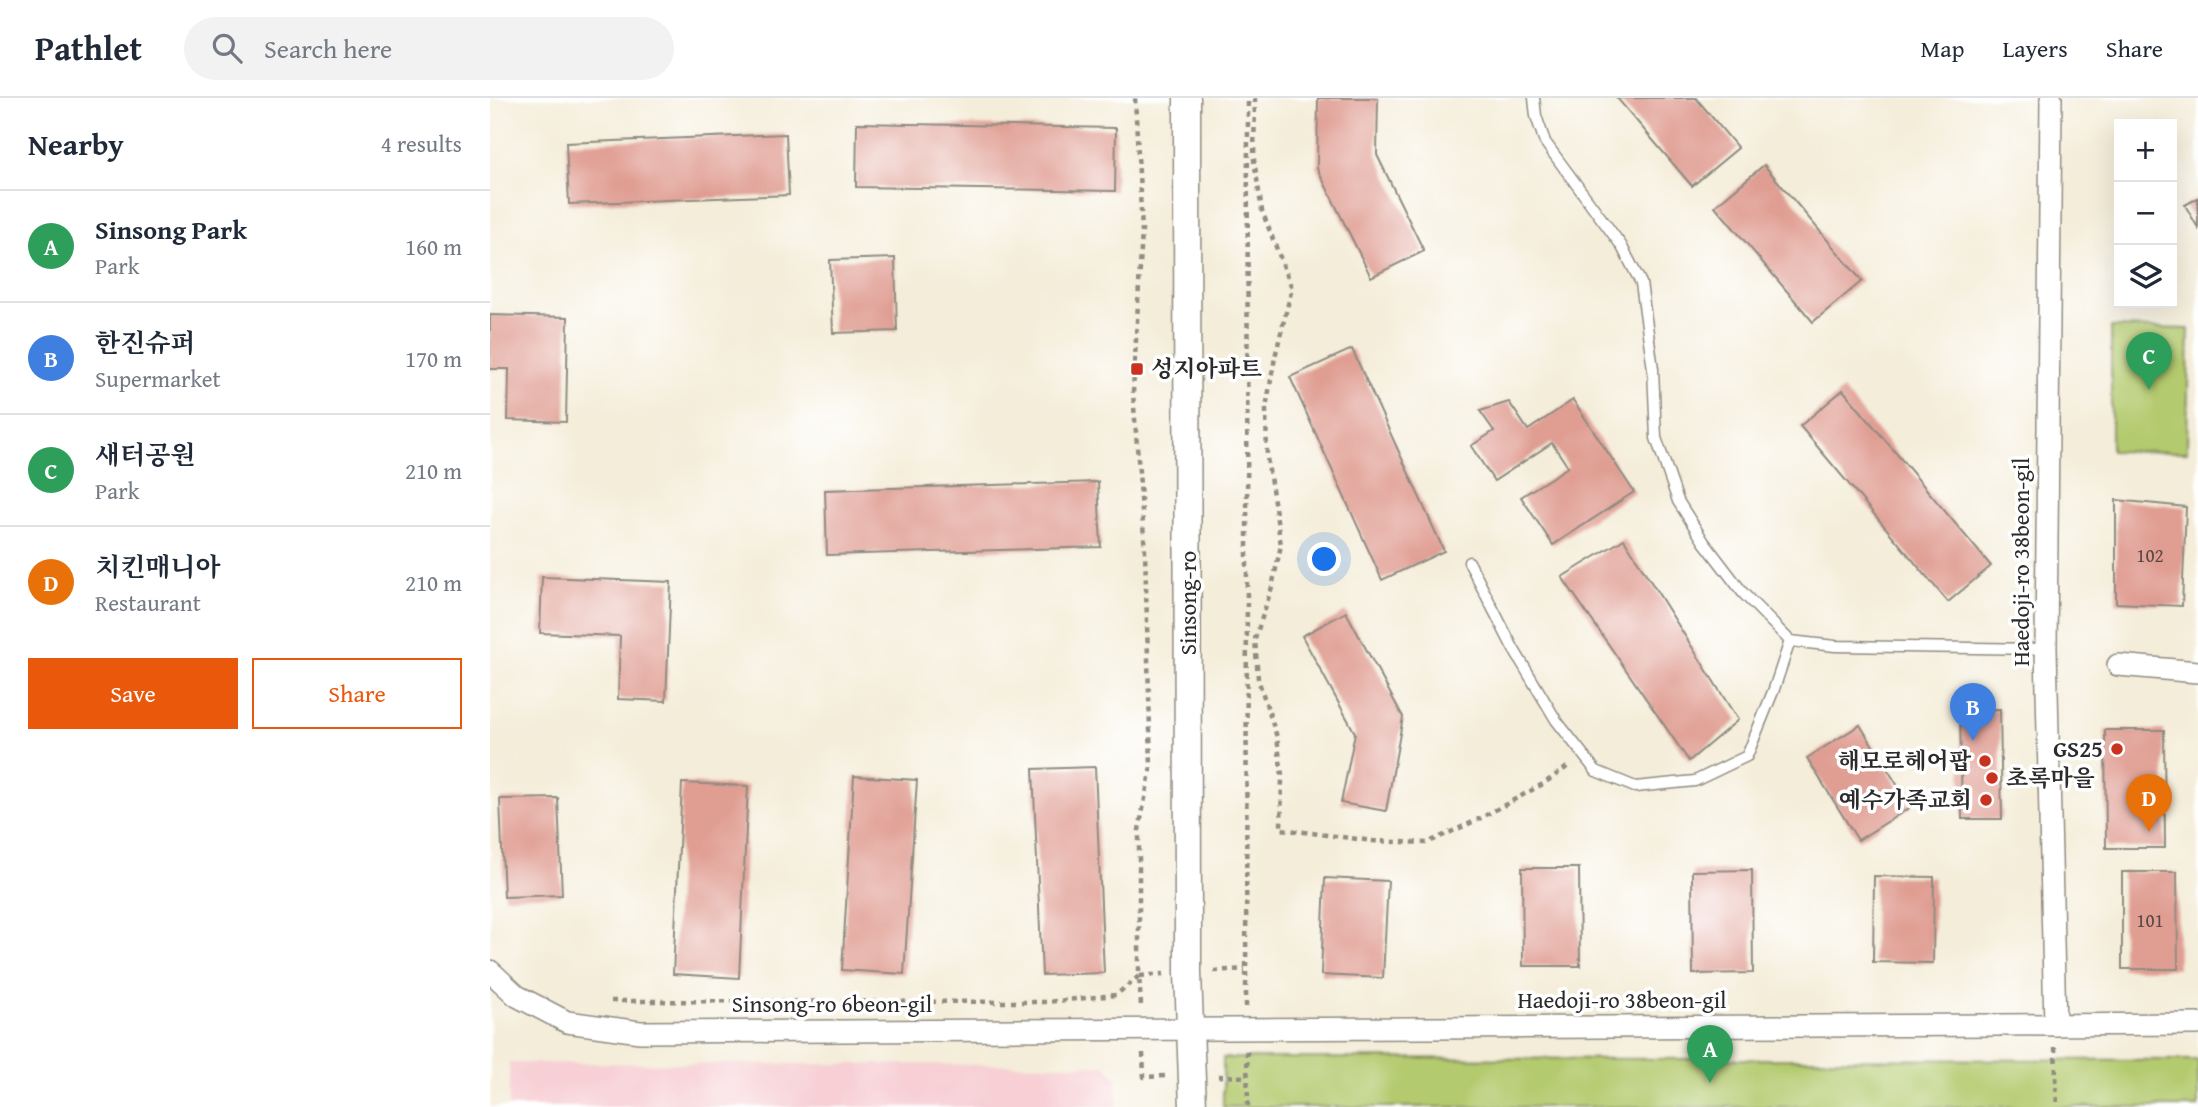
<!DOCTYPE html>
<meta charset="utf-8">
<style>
:root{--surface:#fff;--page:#f2f2f3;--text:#1f2937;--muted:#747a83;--line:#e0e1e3;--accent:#ea580c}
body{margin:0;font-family:"Gentium Book Plus","Noto Serif KR",serif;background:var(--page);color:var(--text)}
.controls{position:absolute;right:21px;top:21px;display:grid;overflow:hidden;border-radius:0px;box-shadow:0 7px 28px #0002}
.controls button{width:63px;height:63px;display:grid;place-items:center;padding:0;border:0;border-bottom:2px solid var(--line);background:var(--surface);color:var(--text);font:35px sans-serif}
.you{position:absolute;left:835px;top:462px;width:24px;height:24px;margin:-18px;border:5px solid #fff;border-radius:50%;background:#1a73e8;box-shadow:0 0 0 10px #1a73e833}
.badge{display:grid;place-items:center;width:46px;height:46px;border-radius:50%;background:var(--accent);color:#fff;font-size:23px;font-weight:700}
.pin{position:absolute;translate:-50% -58px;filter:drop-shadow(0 2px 4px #0008)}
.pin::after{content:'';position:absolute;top:37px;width:24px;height:21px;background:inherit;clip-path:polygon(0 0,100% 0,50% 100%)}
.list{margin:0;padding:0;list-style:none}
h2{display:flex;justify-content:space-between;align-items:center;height:91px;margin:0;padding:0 28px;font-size:30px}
h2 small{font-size:23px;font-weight:400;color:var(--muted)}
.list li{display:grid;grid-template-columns:46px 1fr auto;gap:21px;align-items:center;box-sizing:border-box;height:112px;padding:0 28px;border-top:2px solid var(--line)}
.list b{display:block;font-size:26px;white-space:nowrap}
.list p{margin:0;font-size:23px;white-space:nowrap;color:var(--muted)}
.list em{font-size:23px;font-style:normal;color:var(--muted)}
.actions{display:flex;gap:14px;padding:21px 28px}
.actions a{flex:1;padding:16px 0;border:2px solid var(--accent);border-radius:0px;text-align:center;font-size:24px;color:var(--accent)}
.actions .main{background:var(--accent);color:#fff}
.icon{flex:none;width:38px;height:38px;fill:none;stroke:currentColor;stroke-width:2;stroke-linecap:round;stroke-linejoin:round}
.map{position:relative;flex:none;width:1708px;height:1009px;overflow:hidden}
header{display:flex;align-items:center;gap:42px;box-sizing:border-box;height:98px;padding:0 35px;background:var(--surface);border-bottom:2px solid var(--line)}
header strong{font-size:33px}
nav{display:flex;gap:38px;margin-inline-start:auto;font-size:24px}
.search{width:490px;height:63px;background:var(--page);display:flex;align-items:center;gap:18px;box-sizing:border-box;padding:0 24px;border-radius:38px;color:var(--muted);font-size:26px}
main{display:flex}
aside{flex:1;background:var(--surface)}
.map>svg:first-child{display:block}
</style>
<header>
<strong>Pathlet</strong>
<div class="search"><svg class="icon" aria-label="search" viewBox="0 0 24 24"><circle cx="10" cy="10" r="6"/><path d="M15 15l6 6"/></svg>Search here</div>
<nav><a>Map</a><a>Layers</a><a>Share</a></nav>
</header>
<main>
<aside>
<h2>Nearby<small>4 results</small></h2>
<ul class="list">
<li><span class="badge" style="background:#2e9e5b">A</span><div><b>Sinsong Park</b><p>Park</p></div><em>160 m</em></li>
<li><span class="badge" style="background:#3f7fe0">B</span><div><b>한진슈퍼</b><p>Supermarket</p></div><em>170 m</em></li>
<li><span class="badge" style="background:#2e9e5b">C</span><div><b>새터공원</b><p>Park</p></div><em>210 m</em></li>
<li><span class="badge" style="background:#e8710a">D</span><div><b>치킨매니아</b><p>Restaurant</p></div><em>210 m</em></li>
</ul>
<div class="actions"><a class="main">Save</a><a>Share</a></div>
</aside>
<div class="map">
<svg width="1708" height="1009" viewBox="0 0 1708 1009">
<rect width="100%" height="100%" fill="#fff"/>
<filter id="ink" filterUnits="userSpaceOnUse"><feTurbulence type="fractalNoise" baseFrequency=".0143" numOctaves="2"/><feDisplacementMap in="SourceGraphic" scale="14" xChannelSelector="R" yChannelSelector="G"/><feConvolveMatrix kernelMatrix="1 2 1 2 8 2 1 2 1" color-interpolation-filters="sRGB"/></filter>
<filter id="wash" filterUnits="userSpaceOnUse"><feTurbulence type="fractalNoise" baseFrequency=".00686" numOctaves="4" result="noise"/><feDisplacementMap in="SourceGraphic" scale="28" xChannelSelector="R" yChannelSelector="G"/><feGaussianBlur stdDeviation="1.57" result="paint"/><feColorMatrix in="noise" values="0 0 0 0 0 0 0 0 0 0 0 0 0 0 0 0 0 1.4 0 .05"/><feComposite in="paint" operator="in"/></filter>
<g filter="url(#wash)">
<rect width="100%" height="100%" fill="#f4edd9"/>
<path fill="#f7cfd4" d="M19,965L615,967L627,980V1009H19Z"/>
<g fill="#b4ca6e" stroke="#707a4c" stroke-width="2">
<path d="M1621,229L1699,231L1697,354L1621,353Z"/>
<path d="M733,960L1708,962V1009H733Z"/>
</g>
<g id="blocks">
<g fill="#e09e93">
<path d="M828,0H888L887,57L934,153L881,179L827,70Z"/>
<path d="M1127,0H1206L1248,50L1202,88Z"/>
<path d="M367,25L626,30L625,93L366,89Z"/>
<path d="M296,36L299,97L79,106L76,45Z"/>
<path d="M1274,67L1372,183L1323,224L1225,108Z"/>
<path d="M1708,100V130L1695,107Z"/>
<path d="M405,160L407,233L343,235L340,162Z"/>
<path d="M0,217L78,219L76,324L18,322L19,271H0Z"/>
<path d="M862,251L954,453L892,482L800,279Z"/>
<path d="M1353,292L1501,468L1458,504L1310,328Z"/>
<path d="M1083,302L1144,394L1063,447L1031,399L1078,369L1062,345L1004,383L981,348L1004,333L990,313L1019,304L1038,332Z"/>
<path d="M608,384L611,449L337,457L335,392Z"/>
<path d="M1626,402L1696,409L1692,508L1626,505Z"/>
<path d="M1134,441L1248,622L1199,663L1072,479Z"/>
<path d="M52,479L181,484L176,603L128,601L130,538L50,535Z"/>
<path d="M856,514L913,619L896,713L851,705L865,635L812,538Z"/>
<path d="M1510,611L1512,721H1472L1470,612Z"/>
<path d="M1370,627L1421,709L1368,742L1317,660Z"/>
<path d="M1615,632H1674L1675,750H1616Z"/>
<path d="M605,669L614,875L552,877L543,671Z"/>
<path d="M364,678L427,682L414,876L352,872Z"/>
<path d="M192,685L258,688L249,880L183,876Z"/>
<path d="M68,700L72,797L14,799L10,701Z"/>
<path d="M1032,770H1089L1090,868H1033Z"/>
<path d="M1262,772L1263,875L1203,876L1202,773Z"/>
<path d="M1632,774H1687L1688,871H1632Z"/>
<path d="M1384,778L1444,779L1443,865L1383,864Z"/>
<path d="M835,780L898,783L893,880L831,877Z"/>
</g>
</g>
</g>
<g filter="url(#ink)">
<use href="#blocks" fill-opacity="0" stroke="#908c82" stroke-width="2"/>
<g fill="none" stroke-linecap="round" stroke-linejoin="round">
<defs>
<g id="service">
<path d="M1044,0L1046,18L1055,44L1131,147L1151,185L1163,271L1166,340L1188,403L1214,444L1253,495L1300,543L1345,548L1556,551"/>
<path d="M979,464L1023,550L1066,622L1106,673L1145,689L1205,683L1257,658L1284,591L1300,543"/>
</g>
<g id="minor">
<path d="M1561,0L1556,551L1565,927"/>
<path d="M1628,567L1708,574"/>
<path d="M0,873L27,898L77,924L150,934L1708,926"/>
</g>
<path id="tertiary" d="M697,0L698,875L703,1009"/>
</defs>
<use href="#service" stroke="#908c82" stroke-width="13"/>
<use href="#minor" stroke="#908c82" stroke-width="24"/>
<use href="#tertiary" stroke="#908c82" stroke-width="29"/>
<g stroke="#908c82" stroke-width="4.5" stroke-dasharray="5 5" stroke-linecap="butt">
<path d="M765,0L764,62L772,113L802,190L785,259L776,310L777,360L791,447L782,489L765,541L768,581L787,639L792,677L791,731L883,743L937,745L987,722L1053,686L1080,667"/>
<path d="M724,873L755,871"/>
<path d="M121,903L556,904L626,897L649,878V732L661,669L655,453L643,295L652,133L645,0"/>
<path d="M651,907L649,878L674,876"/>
<path d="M756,909L758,0"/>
<path d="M1565,949L1567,1009"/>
<path d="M757,953L758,1009"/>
<path d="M653,955L654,979L677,978"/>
<path d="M728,978L757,979"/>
</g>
<use href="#service" stroke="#fff" stroke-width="10"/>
<use href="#minor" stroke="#fff" stroke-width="21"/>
<use href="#tertiary" stroke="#fff" stroke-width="26"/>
</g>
</g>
<g fill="#c8321e" stroke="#fff" stroke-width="2.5">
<rect x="640" y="264" width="14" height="14" rx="3.5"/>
<circle cx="1627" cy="651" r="7"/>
<circle cx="1495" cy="663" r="7"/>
<circle cx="1502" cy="680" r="7"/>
<circle cx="1496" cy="702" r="7"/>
</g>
<g text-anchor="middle" stroke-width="7" stroke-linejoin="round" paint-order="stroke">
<g font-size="19" fill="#584845">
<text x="1660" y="464">102</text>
<text x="1660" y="829">101</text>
</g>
<g font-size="23" font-weight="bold" fill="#2b2b2b" stroke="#fff" text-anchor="end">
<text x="661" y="279" text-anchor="start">성지아파트</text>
<text x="1613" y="659">GS25</text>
<text x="1481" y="671">해모로헤어팝</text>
<text x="1516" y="688" text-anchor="start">초록마을</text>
<text x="1482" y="710">예수가족교회</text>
</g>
<g font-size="23" fill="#2b2b2b" stroke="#fff">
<text transform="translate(1531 464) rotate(-90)" y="8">Haedoji-ro 38beon-gil</text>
<text transform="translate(698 505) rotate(-90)" y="8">Sinsong-ro</text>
<text x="1132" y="910">Haedoji-ro 38beon-gil</text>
<text x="342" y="914">Sinsong-ro 6beon-gil</text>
</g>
</g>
</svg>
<div class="controls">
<button>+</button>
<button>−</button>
<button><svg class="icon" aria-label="layers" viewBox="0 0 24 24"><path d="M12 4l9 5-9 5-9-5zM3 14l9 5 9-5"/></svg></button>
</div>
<div class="you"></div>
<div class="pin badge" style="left:1220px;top:985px;background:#2e9e5b">A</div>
<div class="pin badge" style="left:1483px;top:643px;background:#3f7fe0">B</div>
<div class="pin badge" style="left:1659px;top:292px;background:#2e9e5b">C</div>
<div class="pin badge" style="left:1659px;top:734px;background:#e8710a">D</div>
</div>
</main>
